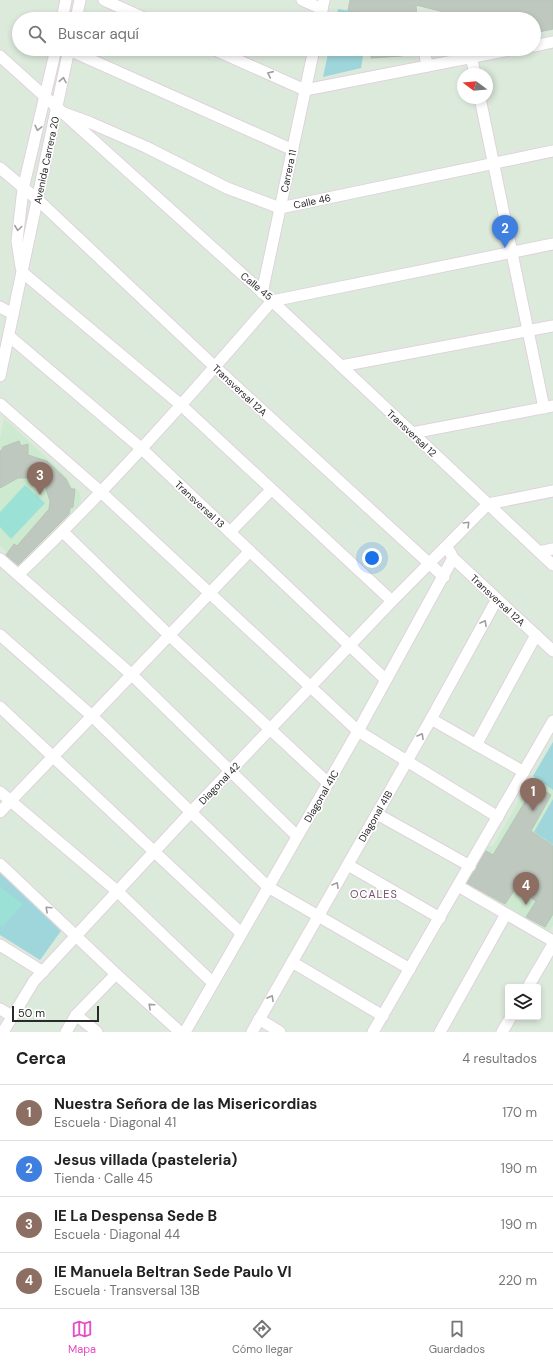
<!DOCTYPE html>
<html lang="es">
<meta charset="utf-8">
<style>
:root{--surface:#fff;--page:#f2f2f2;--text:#222;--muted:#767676;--line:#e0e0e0;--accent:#e74cc4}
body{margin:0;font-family:"DM Sans",sans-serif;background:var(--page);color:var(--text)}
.controls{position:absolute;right:12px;bottom:12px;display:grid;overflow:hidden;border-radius:4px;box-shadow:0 2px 6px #0003}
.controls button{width:36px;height:36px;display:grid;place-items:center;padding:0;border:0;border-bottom:1px solid var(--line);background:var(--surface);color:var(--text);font:20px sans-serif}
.compass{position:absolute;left:457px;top:68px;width:36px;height:36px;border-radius:50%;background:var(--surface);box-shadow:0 2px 6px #0003;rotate:286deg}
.scale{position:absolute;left:12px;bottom:10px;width:87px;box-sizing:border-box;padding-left:4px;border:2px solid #292929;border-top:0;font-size:11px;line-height:14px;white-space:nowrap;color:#292929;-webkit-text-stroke:3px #fff;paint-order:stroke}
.you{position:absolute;left:372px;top:558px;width:14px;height:14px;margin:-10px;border:3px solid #fff;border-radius:50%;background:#1a73e8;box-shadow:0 0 0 6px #1a73e833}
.badge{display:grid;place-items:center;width:26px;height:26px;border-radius:50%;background:var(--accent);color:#fff;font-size:13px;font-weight:700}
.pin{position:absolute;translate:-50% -33px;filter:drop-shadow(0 1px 2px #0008)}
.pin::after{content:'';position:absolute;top:21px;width:14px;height:12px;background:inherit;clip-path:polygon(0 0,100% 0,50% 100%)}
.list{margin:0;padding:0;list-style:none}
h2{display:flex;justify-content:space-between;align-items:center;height:52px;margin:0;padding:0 16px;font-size:17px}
h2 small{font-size:13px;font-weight:400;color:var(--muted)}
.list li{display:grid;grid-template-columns:26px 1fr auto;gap:12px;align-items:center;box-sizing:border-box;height:56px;padding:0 16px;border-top:1px solid var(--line)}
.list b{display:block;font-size:15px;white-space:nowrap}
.list p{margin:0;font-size:13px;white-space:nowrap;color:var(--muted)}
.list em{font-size:13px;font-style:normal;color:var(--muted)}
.icon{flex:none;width:22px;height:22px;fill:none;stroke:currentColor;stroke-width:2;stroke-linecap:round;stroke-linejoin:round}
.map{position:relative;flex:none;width:553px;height:1032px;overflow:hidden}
.search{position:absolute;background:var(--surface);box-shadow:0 2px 6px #0003;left:12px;right:12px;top:12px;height:44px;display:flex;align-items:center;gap:10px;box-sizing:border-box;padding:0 14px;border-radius:22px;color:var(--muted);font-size:15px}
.sheet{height:276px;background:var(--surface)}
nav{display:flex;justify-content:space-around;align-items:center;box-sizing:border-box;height:56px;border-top:1px solid var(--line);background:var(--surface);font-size:11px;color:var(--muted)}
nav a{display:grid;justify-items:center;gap:2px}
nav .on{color:var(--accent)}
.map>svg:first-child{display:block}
</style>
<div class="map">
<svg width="553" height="1032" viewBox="0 0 553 1032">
<rect width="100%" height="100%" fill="#dceadc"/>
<g fill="#cdead0">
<path d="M4,418L67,477L72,487L79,491L81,500L78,506L20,567L5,555L7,552L0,546V439Z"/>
<path d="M553,742V925L548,933L464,885L488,846H493Z"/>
</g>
<g fill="#9ed6db">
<path d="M338,9L370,14L369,19H336Z"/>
<path d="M329,49H364L361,68L323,77Z"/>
<path d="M553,742V790L533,776Z"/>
<path d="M553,799V845L534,832Z"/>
<path d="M0,873L61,931L40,960L0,935Z"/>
</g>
<g fill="#9be1d6">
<path d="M25,485L45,503L11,539L0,527V512Z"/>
<path d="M0,887L23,904L2,927L0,925Z"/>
</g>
<g fill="#bfc8bf" stroke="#b6c5b7">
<path d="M350,0H553V29L534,33V19H450L452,14L416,5L417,19H374V14L348,11Z"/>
<path d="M372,49H402V56L371,58Z"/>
<path d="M19,441L21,446L28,444V455L47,461L66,479L71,489H75L73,507L70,508L69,514L18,565L6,555L14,544L17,546L43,516L49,509L50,501L45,486L31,478H18L0,488V451L2,450L3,447Z"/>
<path d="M535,785L551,795L531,831L553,846V914L545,927L526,917L536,901L516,888L505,904L467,883L486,851L493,855Z"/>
</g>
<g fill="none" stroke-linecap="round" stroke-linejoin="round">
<defs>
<g id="minor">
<path d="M104,0L146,19"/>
<path d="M302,0L322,9"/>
<path d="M62,19L66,0"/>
<path d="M76,19L80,0"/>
<path d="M320,19L324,0"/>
<path d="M534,46L553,42"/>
<path d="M213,49L305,90L514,49"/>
<path d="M69,50L293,150"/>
<path d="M425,54L427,66"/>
<path d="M0,56L272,301L553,565"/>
<path d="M471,56L475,74"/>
<path d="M480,98L544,408"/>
<path d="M64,113L91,123L146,147L227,188L280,208L553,151"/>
<path d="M0,168L38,200L215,367L444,577"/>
<path d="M21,267L17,241L23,189L56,49"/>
<path d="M22,272L181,405L392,601"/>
<path d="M262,293L314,49"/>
<path d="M272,301L553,244"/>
<path d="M0,307L13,314"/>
<path d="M9,336L142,449L385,679"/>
<path d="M341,366L553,326"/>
<path d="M0,376L69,49"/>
<path d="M0,404L101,492L358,731L498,817"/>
<path d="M412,433L553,406"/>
<path d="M488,504L553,491"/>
<path d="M63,532L169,635L328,783"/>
<path d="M230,532L271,490"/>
<path d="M450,552L453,558L553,651"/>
<path d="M539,552L553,549"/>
<path d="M0,559L132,675L297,836"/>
<path d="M19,574C109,488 191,395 272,301"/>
<path d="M0,635L92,716L268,887L410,969"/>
<path d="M0,707L241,933"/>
<path d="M431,719L524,772"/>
<path d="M476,745L536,635"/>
<path d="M0,792L117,891L213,983"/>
<path d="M0,812L250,551"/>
<path d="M377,814L470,866"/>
<path d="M0,864L116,974L180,1032"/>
<path d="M348,865L440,918"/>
<path d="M458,886L553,941"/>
<path d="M0,945L43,972"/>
<path d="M292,962L383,1016"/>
<path d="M528,987L553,944"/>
<path d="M0,1009L12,1016"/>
<path d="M76,1015L97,1032"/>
<path d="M259,1019L280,1032"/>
<path d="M3,1032L34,981L191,812L392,601L488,504"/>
<path d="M66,1032L76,1015L116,974"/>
<path d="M185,1032L358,731L453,558"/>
<path d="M252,1032L431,719L497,599"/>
<path d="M373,1032L553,721"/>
<path d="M440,1032L506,914"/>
<path d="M502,1032L511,1017"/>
</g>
</defs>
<use href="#minor" stroke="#e0d2dd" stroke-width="13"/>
<use href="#minor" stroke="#fff" stroke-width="11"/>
</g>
<defs><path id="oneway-chevron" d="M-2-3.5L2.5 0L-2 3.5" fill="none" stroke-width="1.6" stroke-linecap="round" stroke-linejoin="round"/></defs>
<g stroke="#9f9f9f">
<use href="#oneway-chevron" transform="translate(270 74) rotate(-156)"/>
<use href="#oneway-chevron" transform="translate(63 80) rotate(-79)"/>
<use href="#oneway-chevron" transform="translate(38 128) rotate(103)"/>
<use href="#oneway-chevron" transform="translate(18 228) rotate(98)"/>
<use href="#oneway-chevron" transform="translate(467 524) rotate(-45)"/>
<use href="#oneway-chevron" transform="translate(484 623) rotate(-61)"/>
<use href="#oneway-chevron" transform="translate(421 736) rotate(-60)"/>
<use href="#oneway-chevron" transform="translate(336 885) rotate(-60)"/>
<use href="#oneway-chevron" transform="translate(48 909) rotate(-137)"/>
<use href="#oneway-chevron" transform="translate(271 998) rotate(-60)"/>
<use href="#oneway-chevron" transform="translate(151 1006) rotate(-138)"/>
</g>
<g text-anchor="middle" stroke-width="3.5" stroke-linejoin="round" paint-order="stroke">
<g font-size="10" fill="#292929" stroke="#fff">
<text transform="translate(46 160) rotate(-78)" y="4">Avenida Carrera 20</text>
<text transform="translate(288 171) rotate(-78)" y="4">Carrera 11</text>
<text transform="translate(312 201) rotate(-12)" y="4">Calle 46</text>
<text transform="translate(257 286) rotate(39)" y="4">Calle 45</text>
<text transform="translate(240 390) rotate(43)" y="4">Transversal 12A</text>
<text transform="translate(412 433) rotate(43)" y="4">Transversal 12</text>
<text transform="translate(200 504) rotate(43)" y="4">Transversal 13</text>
<text transform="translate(498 600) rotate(43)" y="4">Transversal 12A</text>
<text transform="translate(219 783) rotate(-46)" y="4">Diagonal 42</text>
<text transform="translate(321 796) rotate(-60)" y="4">Diagonal 41C</text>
<text transform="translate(375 816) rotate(-60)" y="4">Diagonal 41B</text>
</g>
<g font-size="11" letter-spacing="1" fill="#754e6c" stroke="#fff">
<text x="374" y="898">OCALES</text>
</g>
</g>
</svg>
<div class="controls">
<button><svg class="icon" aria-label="layers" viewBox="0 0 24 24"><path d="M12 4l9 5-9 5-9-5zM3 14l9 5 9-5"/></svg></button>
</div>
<svg class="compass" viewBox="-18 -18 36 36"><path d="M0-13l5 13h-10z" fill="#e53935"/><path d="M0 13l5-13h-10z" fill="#767676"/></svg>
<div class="scale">50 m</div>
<div class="you"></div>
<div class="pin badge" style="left:533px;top:811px;background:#8d6e63">1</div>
<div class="pin badge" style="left:505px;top:248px;background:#3f7fe0">2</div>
<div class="pin badge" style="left:40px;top:495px;background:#8d6e63">3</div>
<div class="pin badge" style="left:526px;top:905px;background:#8d6e63">4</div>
<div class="search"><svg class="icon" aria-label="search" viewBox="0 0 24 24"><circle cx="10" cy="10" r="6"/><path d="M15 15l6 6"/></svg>Buscar aquí</div>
</div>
<section class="sheet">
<h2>Cerca<small>4 resultados</small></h2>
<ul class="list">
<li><span class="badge" style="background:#8d6e63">1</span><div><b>Nuestra Señora de las Misericordias</b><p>Escuela · Diagonal 41</p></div><em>170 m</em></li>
<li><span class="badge" style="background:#3f7fe0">2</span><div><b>Jesus villada (pasteleria)</b><p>Tienda · Calle 45</p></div><em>190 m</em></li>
<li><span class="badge" style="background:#8d6e63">3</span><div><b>IE La Despensa Sede B</b><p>Escuela · Diagonal 44</p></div><em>190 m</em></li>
<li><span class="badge" style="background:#8d6e63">4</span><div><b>IE Manuela Beltran Sede Paulo VI</b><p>Escuela · Transversal 13B</p></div><em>220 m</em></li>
</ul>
</section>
<nav>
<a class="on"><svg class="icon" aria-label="map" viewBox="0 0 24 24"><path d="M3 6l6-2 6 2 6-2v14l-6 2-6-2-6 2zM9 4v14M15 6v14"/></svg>Mapa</a>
<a><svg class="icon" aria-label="directions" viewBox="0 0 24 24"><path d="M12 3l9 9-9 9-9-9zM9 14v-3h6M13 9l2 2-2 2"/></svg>Cómo llegar</a>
<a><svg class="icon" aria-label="saved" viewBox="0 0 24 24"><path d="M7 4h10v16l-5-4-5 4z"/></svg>Guardados</a>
</nav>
